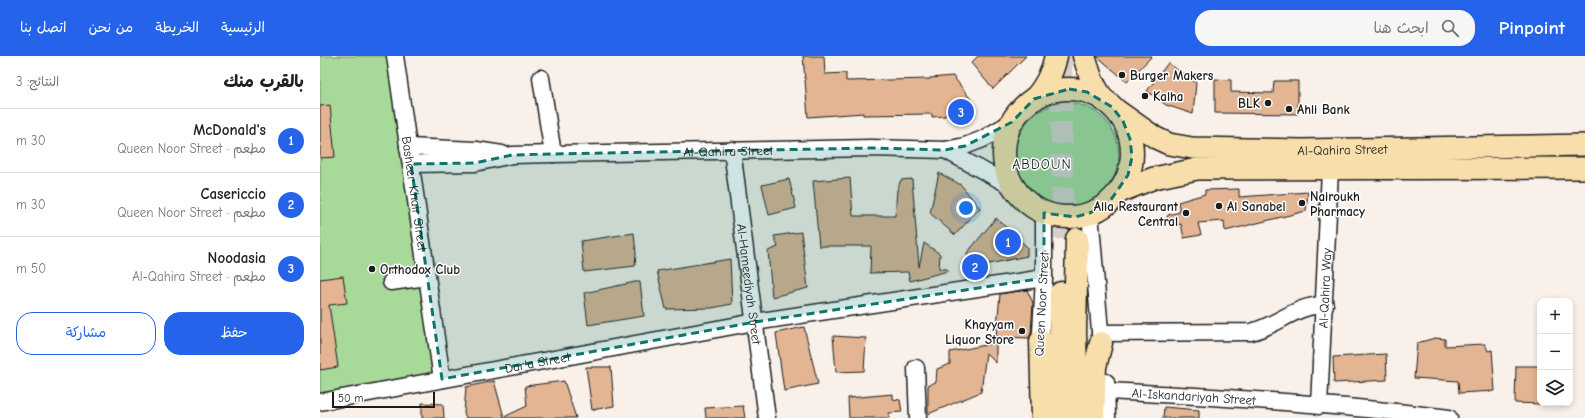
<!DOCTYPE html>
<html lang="ar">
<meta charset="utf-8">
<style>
:root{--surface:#fff;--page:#f6f6f6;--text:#222;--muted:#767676;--line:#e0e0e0;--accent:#2563eb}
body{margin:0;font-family:"Comic Neue","Playpen Sans Arabic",sans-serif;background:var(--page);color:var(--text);direction:rtl}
.controls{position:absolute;right:12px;bottom:12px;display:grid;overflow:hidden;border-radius:8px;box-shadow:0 2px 6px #0003}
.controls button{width:36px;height:36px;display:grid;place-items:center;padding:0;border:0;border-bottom:1px solid var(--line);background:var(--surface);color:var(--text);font:20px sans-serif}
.scale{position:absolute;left:12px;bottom:10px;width:103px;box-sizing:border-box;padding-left:4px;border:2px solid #1c1c1c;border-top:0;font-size:11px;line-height:14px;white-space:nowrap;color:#1c1c1c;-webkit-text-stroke:3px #fff;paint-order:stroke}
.you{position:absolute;left:646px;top:152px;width:14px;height:14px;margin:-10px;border:3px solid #fff;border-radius:50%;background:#1a73e8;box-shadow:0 0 0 6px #1a73e833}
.badge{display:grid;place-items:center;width:26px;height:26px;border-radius:50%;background:var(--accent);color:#fff;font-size:13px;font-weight:700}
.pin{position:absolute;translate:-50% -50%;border:2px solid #fff;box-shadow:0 1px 4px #0006}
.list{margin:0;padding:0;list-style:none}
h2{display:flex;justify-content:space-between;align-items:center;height:52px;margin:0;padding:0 16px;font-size:17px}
h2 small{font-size:13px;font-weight:400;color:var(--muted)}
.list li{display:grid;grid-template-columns:26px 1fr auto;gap:12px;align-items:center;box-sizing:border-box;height:64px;padding:0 16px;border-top:1px solid var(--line)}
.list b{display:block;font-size:15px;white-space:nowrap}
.list p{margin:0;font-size:13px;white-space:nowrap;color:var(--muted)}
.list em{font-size:13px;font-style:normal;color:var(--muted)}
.actions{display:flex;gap:8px;padding:12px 16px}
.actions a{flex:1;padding:9px 0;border:1px solid var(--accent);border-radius:16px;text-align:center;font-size:14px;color:var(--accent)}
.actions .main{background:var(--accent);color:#fff}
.icon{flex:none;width:22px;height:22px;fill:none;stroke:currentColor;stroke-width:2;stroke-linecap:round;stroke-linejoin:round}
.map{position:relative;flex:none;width:1265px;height:362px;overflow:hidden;direction:ltr}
header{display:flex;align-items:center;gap:24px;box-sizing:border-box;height:56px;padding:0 20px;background:var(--accent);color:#fff}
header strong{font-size:19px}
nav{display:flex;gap:22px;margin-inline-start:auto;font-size:14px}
.search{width:280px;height:36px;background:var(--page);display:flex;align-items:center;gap:10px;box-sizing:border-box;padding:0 14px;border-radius:16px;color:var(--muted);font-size:15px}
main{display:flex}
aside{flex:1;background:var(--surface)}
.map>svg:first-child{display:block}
</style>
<header>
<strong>Pinpoint</strong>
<div class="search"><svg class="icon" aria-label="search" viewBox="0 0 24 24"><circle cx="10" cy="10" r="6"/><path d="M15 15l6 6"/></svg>ابحث هنا</div>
<nav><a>الرئيسية</a><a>الخريطة</a><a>من نحن</a><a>اتصل بنا</a></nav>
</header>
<main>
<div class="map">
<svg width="1265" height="362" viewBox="0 0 1265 362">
<rect width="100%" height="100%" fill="#f9f0e9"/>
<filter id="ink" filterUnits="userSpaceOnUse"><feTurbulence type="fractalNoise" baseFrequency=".025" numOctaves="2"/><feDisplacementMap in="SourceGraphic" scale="8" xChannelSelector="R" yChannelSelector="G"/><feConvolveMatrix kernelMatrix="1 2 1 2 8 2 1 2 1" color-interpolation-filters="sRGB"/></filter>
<g filter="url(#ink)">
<g fill="#a7d999" stroke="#627a5a">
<path d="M0,0H73L119,321L0,340Z"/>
<circle cx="747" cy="99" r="52"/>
</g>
<g fill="#e3b593" stroke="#1c1c1c">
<path d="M483,0H504L505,18L526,17V25L610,23V22L633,20L652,45V55H639V58L625,59V60L612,61V58L543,59V57L488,61Z"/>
<path d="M658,0H706L673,33L651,7Z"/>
<path d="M777,0H832L807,26Z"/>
<path d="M848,7L876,27L873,58L846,49L827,35Z"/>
<path d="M895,23L911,24V36L953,37L954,25H978V58L895,57Z"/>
<path d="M10,49L15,101L0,102V50Z"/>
<path d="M619,117L641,129L660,152L635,179L610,157Z"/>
<path d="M530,122L533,160H575L577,134L581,124L592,123L599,211L604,187L620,198L619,213H627L628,215L590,225L588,216L550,217L551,190H499L493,125Z"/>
<path d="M469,123L476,152L449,159L442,129Z"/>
<path d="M919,133V141L988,136L986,155L905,175L904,165L878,167L881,179L864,182L861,168L852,170L846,166L848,159L860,156L858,146L885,138V134Z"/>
<path d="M676,162L707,191V200L655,211L659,204H648L647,197Z"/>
<path d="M481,176L488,232L452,241L448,195L458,191L454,180Z"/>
<path d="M314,177L316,198L315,210L264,216L261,185Z"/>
<path d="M410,203L412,248L392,252L346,253L337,215Z"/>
<path d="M23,220L27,247L9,249L18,311L0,314V223Z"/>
<path d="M315,226H320L324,260L268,269L264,237Z"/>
<path d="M707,234L713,247L711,277L709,282L676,281L680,238Z"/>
<path d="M484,271L498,328L464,335L456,277Z"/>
<path d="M513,280L546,282L544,315L516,316Z"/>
<path d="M1115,282L1125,283V290L1165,288L1168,295L1172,294L1175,335L1139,337L1138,325L1094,322L1097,287Z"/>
<path d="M676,287V307L666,297L661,336L608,358V329L616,326L617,313L630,308V296Z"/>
<path d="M1066,298L1067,324L1014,327L1013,301Z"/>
<path d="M1196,310H1220V348L1195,347Z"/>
<path d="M266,311H291L294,350L272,354Z"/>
<path d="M174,325L184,361L207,350L205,330L244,325L256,362H146L144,357L146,331Z"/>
<path d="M573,338V343L580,344L582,356L569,357V362H529L528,342Z"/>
<path d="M102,347L123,348L124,362H102Z"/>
<path d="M423,350L425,362H386L385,352Z"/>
<path d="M844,351L879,354V362H843Z"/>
</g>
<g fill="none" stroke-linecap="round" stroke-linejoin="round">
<path stroke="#d8d0ca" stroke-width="22" stroke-dasharray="22 11" stroke-linecap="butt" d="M741,0L743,183"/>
<defs>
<g id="minor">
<path id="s1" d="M75,0L122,323"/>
<path d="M221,22L233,98"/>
<path d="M88,91L156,94L182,98"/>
<path id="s2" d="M412,94L447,362"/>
<path d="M625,94L693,131"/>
<path id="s3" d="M91,108L155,107L192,99L233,98L551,92L625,94L645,90L663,83L692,66"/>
<path d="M770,157L781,287"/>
<path d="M71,226L107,221"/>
<path d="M780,277L931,276C957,270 977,248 1005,249"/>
<path d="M720,295L724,222V157"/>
<path d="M596,312L598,362"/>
<path d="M786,326L787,362"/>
<path id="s4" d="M786,335C900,341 1016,348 1129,362"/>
<path id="s5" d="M0,346L435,266L724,222"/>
<path id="s6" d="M999,350L1010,114"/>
</g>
<g id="major">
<path id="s7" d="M792,51L836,82L849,88L872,92L982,94L1265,89"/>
<path d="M799,136L834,122L877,113L1265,112"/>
</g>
<g id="highway">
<path d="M764,0L772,25L783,44"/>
<circle cx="748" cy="97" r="64"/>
<path d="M714,43C725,32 733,15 736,0"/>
<path d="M757,183L755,276L757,362"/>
<path d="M721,285L723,362"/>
<path d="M739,362L741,237"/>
<path d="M773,362L775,311L781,287"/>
</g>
</defs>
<use href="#minor" stroke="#1c1c1c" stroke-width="19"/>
<use href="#major" stroke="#1c1c1c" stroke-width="24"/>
<use href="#highway" stroke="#1c1c1c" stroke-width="25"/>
<use href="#minor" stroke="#fff" stroke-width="16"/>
<use href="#major" stroke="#f8deab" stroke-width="21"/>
<use href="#highway" stroke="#f8deab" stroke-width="22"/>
</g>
</g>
<path fill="#0f766e" fill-opacity="0.2" stroke="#0f766e" stroke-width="3" stroke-dasharray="8 5" stroke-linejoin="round" d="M749,33L767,36L792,51L803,65L810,83L812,101L808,119L790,145L770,157L755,161L724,157V222L435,266L122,323L91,108L155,107L192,99L233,98L551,92L625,94L645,90L692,66L714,43Z"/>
<g fill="#1c1c1c" stroke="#fff" stroke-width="1.5">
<circle cx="802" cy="19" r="4"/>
<circle cx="825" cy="40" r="4"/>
<circle cx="948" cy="47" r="4"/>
<circle cx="969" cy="53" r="4"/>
<circle cx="982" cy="147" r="4"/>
<circle cx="899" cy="150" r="4"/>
<circle cx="866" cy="157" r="4"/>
<circle cx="52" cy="213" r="4"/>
<circle cx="702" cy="275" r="4"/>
</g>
<g text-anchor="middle" stroke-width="3" stroke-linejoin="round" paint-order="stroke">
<g font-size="13" font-weight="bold" fill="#1c1c1c" stroke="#fff" text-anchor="start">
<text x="810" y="24">Burger Makers</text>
<text x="833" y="45">Kalha</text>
<text x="940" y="52" text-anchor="end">BLK</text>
<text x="977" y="58">Ahli Bank</text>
<text x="990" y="145">Nairoukh<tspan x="990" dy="15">Pharmacy</tspan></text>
<text x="858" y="155" text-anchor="end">Alia Restaurant<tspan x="858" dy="15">Central</tspan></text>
<text x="907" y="155">Al Sanabel</text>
<text x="60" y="218">Orthodox Club</text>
<text x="694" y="273" text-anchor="end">Khayyam<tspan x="694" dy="15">Liquor Store</tspan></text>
</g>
<g font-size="13" fill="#1c1c1c" stroke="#fff">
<text dy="5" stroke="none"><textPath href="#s7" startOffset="242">Al-Qahira Street</textPath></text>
<text dy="5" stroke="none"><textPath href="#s3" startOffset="318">Al-Qahira Street</textPath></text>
<text dy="5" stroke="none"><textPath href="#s1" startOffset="139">Basheer Khair Street</textPath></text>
<text dy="5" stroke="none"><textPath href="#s2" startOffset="135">Al-Hameediyah Street</textPath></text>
<text dy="5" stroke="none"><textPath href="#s6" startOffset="118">Al-Qahira Way</textPath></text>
<text transform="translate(721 248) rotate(-87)" y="5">Queen Noor Street</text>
<text dy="5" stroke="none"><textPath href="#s5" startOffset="221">Dar'a Street</textPath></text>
<text dy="5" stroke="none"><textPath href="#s4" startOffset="88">Al-Iskandariyah Street</textPath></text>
</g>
<g font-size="14" letter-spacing="1" fill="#1c1c1c" stroke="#fff">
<text x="722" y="113">ABDOUN</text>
</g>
</g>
</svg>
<div class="controls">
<button>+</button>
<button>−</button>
<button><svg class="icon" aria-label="layers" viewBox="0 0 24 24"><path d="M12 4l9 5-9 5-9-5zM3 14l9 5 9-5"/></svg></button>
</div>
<div class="scale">50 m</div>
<div class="you"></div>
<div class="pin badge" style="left:688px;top:186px">1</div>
<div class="pin badge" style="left:655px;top:211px">2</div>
<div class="pin badge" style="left:641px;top:56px">3</div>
</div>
<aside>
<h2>بالقرب منك<small>النتائج: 3</small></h2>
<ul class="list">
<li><span class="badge">1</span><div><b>McDonald's</b><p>مطعم · Queen Noor Street</p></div><em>30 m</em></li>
<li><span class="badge">2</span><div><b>Casericcio</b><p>مطعم · Queen Noor Street</p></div><em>30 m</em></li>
<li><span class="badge">3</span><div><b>Noodasia</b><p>مطعم · Al-Qahira Street</p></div><em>50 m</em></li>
</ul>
<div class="actions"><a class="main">حفظ</a><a>مشاركة</a></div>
</aside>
</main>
